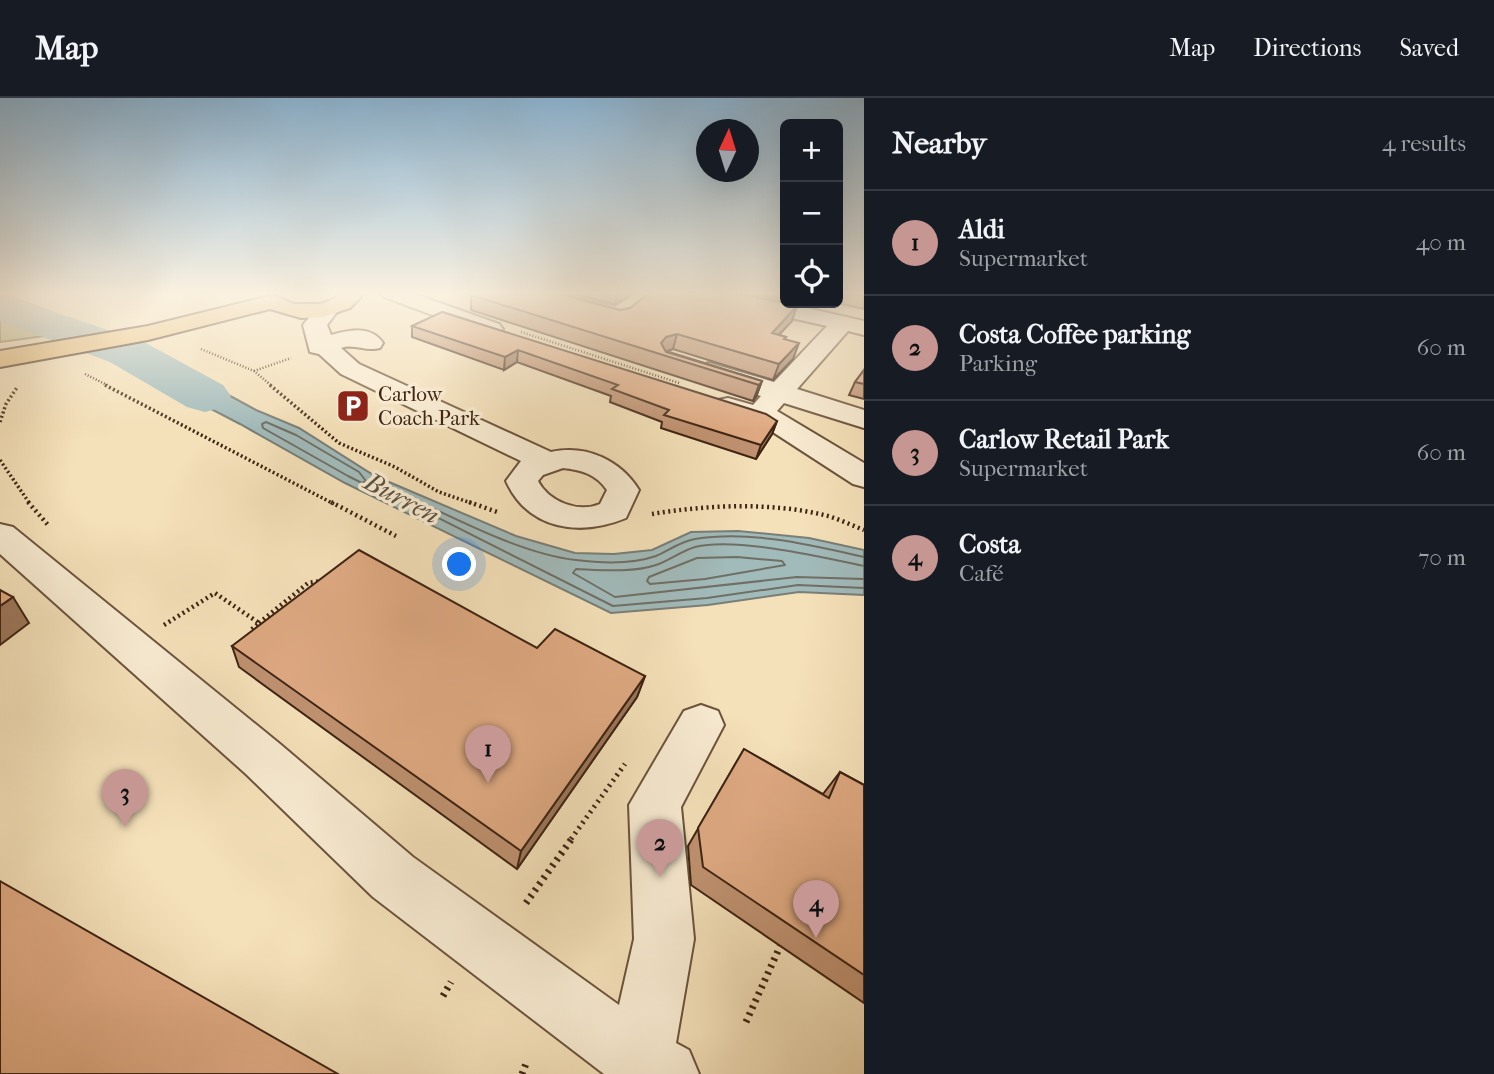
<!DOCTYPE html>
<meta charset="utf-8">
<style>
:root{--surface:#171b24;--page:#20242c;--text:#f1f3f6;--muted:#9ea1a6;--line:#363941;--accent:#c59692}
body{margin:0;font-family:"IM FELL French Canon",serif;background:var(--page);color:var(--text)}
.controls{position:absolute;right:21px;top:21px;display:grid;overflow:hidden;border-radius:10px;box-shadow:0 7px 28px #0002}
.controls button{width:63px;height:63px;display:grid;place-items:center;padding:0;border:0;border-bottom:2px solid var(--line);background:var(--surface);color:var(--text);font:35px sans-serif}
.compass{position:absolute;left:696px;top:21px;width:63px;height:63px;border-radius:50%;background:var(--surface);box-shadow:0 7px 28px #0002;rotate:4deg}
.you{position:absolute;left:460px;top:467px;width:24px;height:24px;margin:-18px;border:5px solid #fff;border-radius:50%;background:#1a73e8;box-shadow:0 0 0 10px #1a73e833}
.badge{display:grid;place-items:center;width:46px;height:46px;border-radius:50%;background:var(--accent);color:#111;font-size:23px;font-weight:700}
.pin{position:absolute;translate:-50% -58px;filter:drop-shadow(0 2px 4px #0008)}
.pin::after{content:'';position:absolute;top:37px;width:24px;height:21px;background:inherit;clip-path:polygon(0 0,100% 0,50% 100%)}
.list{margin:0;padding:0;list-style:none}
h2{display:flex;justify-content:space-between;align-items:center;height:91px;margin:0;padding:0 28px;font-size:30px}
h2 small{font-size:23px;font-weight:400;color:var(--muted)}
.list li{display:grid;grid-template-columns:46px 1fr auto;gap:21px;align-items:center;box-sizing:border-box;height:105px;padding:0 28px;border-top:2px solid var(--line)}
.list b{display:block;font-size:26px;white-space:nowrap}
.list p{margin:0;font-size:23px;white-space:nowrap;color:var(--muted)}
.list em{font-size:23px;font-style:normal;color:var(--muted)}
.icon{flex:none;width:38px;height:38px;fill:none;stroke:currentColor;stroke-width:2;stroke-linecap:round;stroke-linejoin:round}
.map{position:relative;flex:none;width:864px;height:976px;overflow:hidden}
header{display:flex;align-items:center;gap:42px;box-sizing:border-box;height:98px;padding:0 35px;background:var(--surface);border-bottom:2px solid var(--line)}
header strong{font-size:33px}
nav{display:flex;gap:38px;margin-inline-start:auto;font-size:24px}
main{display:flex}
aside{flex:1;background:var(--surface)}
.map>svg:first-child{display:block}
</style>
<header>
<strong>Map</strong>
<nav><a>Map</a><a>Directions</a><a>Saved</a></nav>
</header>
<main>
<div class="map">
<svg width="864" height="976" viewBox="0 0 864 976">
<rect width="100%" height="100%" fill="#f4e0b9"/>
<filter id="stains"><feTurbulence type="fractalNoise" baseFrequency=".00286" numOctaves="4"/><feColorMatrix values="0 0 0 0 .2 0 0 0 0 .09 0 0 0 0 .02 0 0 0 .5 -.17"/></filter>
<radialGradient id="worn" r=".72"><stop offset=".6" stop-color="#630" stop-opacity="0"/><stop offset="1" stop-color="#630" stop-opacity=".3"/></radialGradient>
<path fill="#bdc28e" stroke="#7e7350" stroke-width="2" d="M0,216L45,238L0,244Z"/>
<g fill="#a1baba" stroke="#797e77" stroke-width="2">
<path d="M0,195L94,230L45,238L0,216Z"/>
<path d="M137,247L256,312L299,330L375,378L516,438L575,455L614,456L652,452L691,434L738,433L809,440L864,452V497L799,494L708,507L611,515L345,385L240,326L134,271L126,264L99,255Z"/>
</g>
<g fill="none" stroke-linecap="round" stroke-linejoin="round">
<g stroke="#706f66" stroke-width="2">
<path d="M14,207L60,222L63,227L47,231L11,214L10,209Z"/>
<path d="M138,256L216,298L217,302L212,303L138,265L133,259Z"/>
<path d="M266,324L296,337L359,374L366,383L362,385L348,378L263,330L262,326Z"/>
<path d="M737,459L782,463L785,467L705,481L650,486L647,483L649,479L697,460Z"/>
<path d="M864,459C811,447 750,432 695,441C681,443 668,453 656,458C633,466 600,465 576,462C519,456 445,415 392,391L387,394L613,508L707,500L798,487L864,490"/>
<path d="M864,468C822,459 736,439 695,449C681,453 669,463 656,467C632,475 601,472 576,471L573,475L615,499L797,479L864,481"/>
</g>
<path fill="#a1baba" fill-rule="evenodd" d="M0,196L144,244L223,287L231,298L223,309L205,314L187,309L110,264L0,223Z"/>
<defs>
<g id="minor">
<path d="M409,194L499,226L503,231L499,236H483L384,199L380,195Z"/>
<path d="M518,194H554L615,209L638,194H663L626,222L618,224L521,198Z"/>
<path d="M750,197L864,223V237L848,233L797,291L864,312V330L784,305L777,313L864,365V389L853,386L762,327L718,314L714,308L718,302L728,300L753,307L761,298L700,278L696,273L700,268L709,265L774,284L827,228L742,209L739,204L742,199Z"/>
<path d="M328,204L339,211L327,227L331,237C349,232 371,227 383,245L380,250C365,254 355,245 341,250L359,266L551,354C587,346 621,363 639,392L626,420C580,439 528,432 506,383L521,363L341,276L319,256L310,254L303,227L320,206ZM563,370C581,372 596,376 607,392L600,406C578,415 549,404 538,383L543,377Z"/>
<path d="M0,426L13,429L280,646L413,759L619,907L634,841L629,707L684,613L701,607L718,613L724,627L681,709L694,841L676,945L689,952L699,976H604L373,799L246,676L0,456Z"/>
</g>
<path id="major" d="M339,194H361V199L350,210L323,219L301,220L270,211L148,242L0,269V253L148,228L273,197L294,206H321L335,200Z"/>
</defs>
<use href="#minor" stroke="#6c533c" stroke-width="4"/>
<use href="#major" stroke="#3e2413" stroke-width="4"/>
<g stroke="#3e2413" stroke-width="2.5" stroke-dasharray="1 2" stroke-linecap="butt">
<path d="M521,234L679,285"/>
<path d="M201,251L254,273L272,288"/>
<path d="M254,273L291,260"/>
<path d="M85,276L109,288"/>
</g>
<g stroke="#3e2413" stroke-width="3.5" stroke-dasharray="2 2.5" stroke-linecap="butt">
<path d="M105,287L334,406"/>
<path d="M270,287L339,345L395,369L439,394L474,406"/>
<path d="M0,324L6,306L18,288"/>
<path d="M0,362L30,406"/>
</g>
<g stroke="#3e2413" stroke-width="4.5" stroke-dasharray="2 3.5" stroke-linecap="butt">
<path d="M28,404L48,427"/>
<path d="M331,404L396,438"/>
<path d="M469,404L500,415"/>
<path d="M652,416C706,407 770,404 824,417C837,420 851,427 864,432"/>
<path d="M259,525L308,485L321,483"/>
<path d="M164,527L215,495L259,525L251,532"/>
</g>
<path stroke="#3e2413" stroke-width="5" stroke-dasharray="2 4.5" stroke-linecap="butt" d="M571,741L625,666"/>
<g stroke="#3e2413" stroke-width="7" stroke-dasharray="2.5 5" stroke-linecap="butt">
<path d="M526,805L573,739"/>
<path d="M443,898L451,884"/>
<path d="M746,924L782,844"/>
<path d="M522,976L527,963"/>
</g>
<use href="#minor" fill="#f8ebd2" fill-rule="evenodd"/>
<use href="#major" fill="#eac07c" fill-rule="evenodd"/>
</g>
<g fill="#bf9170" stroke="#3e2413" stroke-width="2">
<path d="M566,194H633L615,206Z"/>
<path d="M651,194H785V202L751,194L745,196L792,223L779,237L786,239L785,241L793,261L773,282L673,251L666,253L762,283L756,299L753,303L471,212V197L620,212L630,210Z"/>
<path d="M838,194H864V211L837,205H838Z"/>
<path d="M442,214L777,323L772,336L756,361L661,330L662,324L610,304L611,298L517,264L504,272L412,239V228Z"/>
<path d="M864,272V301L849,297L855,284Z"/>
<path d="M232,548L537,550L645,578L637,599L517,771L239,569Z"/>
<path d="M744,651L823,696L840,674L864,687V905L691,787L688,748Z"/>
</g>
<g fill="#9b765b" stroke="#3e2413" stroke-width="2">
<path d="M617,194H633L615,206Z"/>
<path d="M797,208L792,223L766,250L772,235Z"/>
<path d="M677,236L673,251L662,255L661,245L666,239Z"/>
<path d="M799,245L793,261L773,282L779,266Z"/>
<path d="M518,252L517,264L504,272L505,259Z"/>
<path d="M762,283L756,299L753,303L759,287Z"/>
<path d="M777,323L772,336L756,361L761,347Z"/>
<path d="M13,499L29,525L0,547V508Z"/>
<path d="M645,578L637,599L517,771L521,753Z"/>
</g>
<g fill="#dea982" stroke="#3e2413" stroke-width="2">
<path d="M478,194H552L620,212L630,210L651,194H744L746,197L797,208L772,235L786,239L784,241L799,245L779,266L677,236L666,239L661,245L666,254L762,283L759,287L471,197Z"/>
<path d="M847,194H864V198Z"/>
<path d="M442,214L766,316L777,323L761,347L664,317L669,312L612,291L618,287L518,252L505,259L412,228Z"/>
<path d="M864,272V286L855,284Z"/>
<path d="M359,452L537,550L555,531L645,578L521,753L232,548Z"/>
<path d="M0,492L13,499L0,508Z"/>
<path d="M744,651L829,700L840,674L864,687V877L703,769L698,730Z"/>
<path d="M0,783L338,976H0Z"/>
</g>
<linearGradient id="sky" x2="0" y2="1"><stop stop-color="#8bb6d6"/><stop offset="0.59" stop-color="#faf1e0"/><stop offset="1" stop-color="#faf1e0" stop-opacity="0"/></linearGradient>
<rect width="864" height="331" fill="url(#sky)"/>
<defs>
<symbol id="parking-square" viewBox="-11 -11 22 22"><rect x="-9" y="-9" width="18" height="18" rx="4" fill="#8f2418" stroke="#f8ebd2"/><path d="M-3.5-5.5H1a3.5 3.5 0 0 1 0 7H-1V5.5H-3.5ZM-1-3.4V-.6H.8a1.4 1.4 0 0 0 0-2.8Z" fill="#fff"/></symbol>
</defs>
<g fill-rule="evenodd">
<use href="#parking-square" x="334" y="289" width="38" height="38"/>
</g>
<g text-anchor="middle" stroke-width="7" stroke-linejoin="round" paint-order="stroke">
<g font-size="21" fill="#3e2413" stroke="#f8ebd2" text-anchor="start">
<text x="378" y="303">Carlow<tspan x="378" dy="24">Coach Park</tspan></text>
</g>
<g font-size="26" font-style="italic" fill="#5c5145" stroke="#f8ebd2">
<text transform="translate(402 400) rotate(28)" y="9">Burren</text>
</g>
</g>
<rect width="100%" height="100%" filter="url(#stains)"/>
<rect width="100%" height="100%" fill="url(#worn)"/>
</svg>
<div class="controls">
<button>+</button>
<button>−</button>
<button><svg class="icon" aria-label="locate" viewBox="0 0 24 24"><circle cx="12" cy="12" r="6"/><path d="M12 2v4M12 18v4M2 12h4M18 12h4"/></svg></button>
</div>
<svg class="compass" viewBox="-18 -18 36 36"><path d="M0-13l5 13h-10z" fill="#e53935"/><path d="M0 13l5-13h-10z" fill="#9ea1a6"/></svg>
<div class="you"></div>
<div class="pin badge" style="left:488px;top:685px">1</div>
<div class="pin badge" style="left:660px;top:779px">2</div>
<div class="pin badge" style="left:125px;top:729px">3</div>
<div class="pin badge" style="left:816px;top:840px">4</div>
</div>
<aside>
<h2>Nearby<small>4 results</small></h2>
<ul class="list">
<li><span class="badge">1</span><div><b>Aldi</b><p>Supermarket</p></div><em>40 m</em></li>
<li><span class="badge">2</span><div><b>Costa Coffee parking</b><p>Parking</p></div><em>60 m</em></li>
<li><span class="badge">3</span><div><b>Carlow Retail Park</b><p>Supermarket</p></div><em>60 m</em></li>
<li><span class="badge">4</span><div><b>Costa</b><p>Café</p></div><em>70 m</em></li>
</ul>
</aside>
</main>
